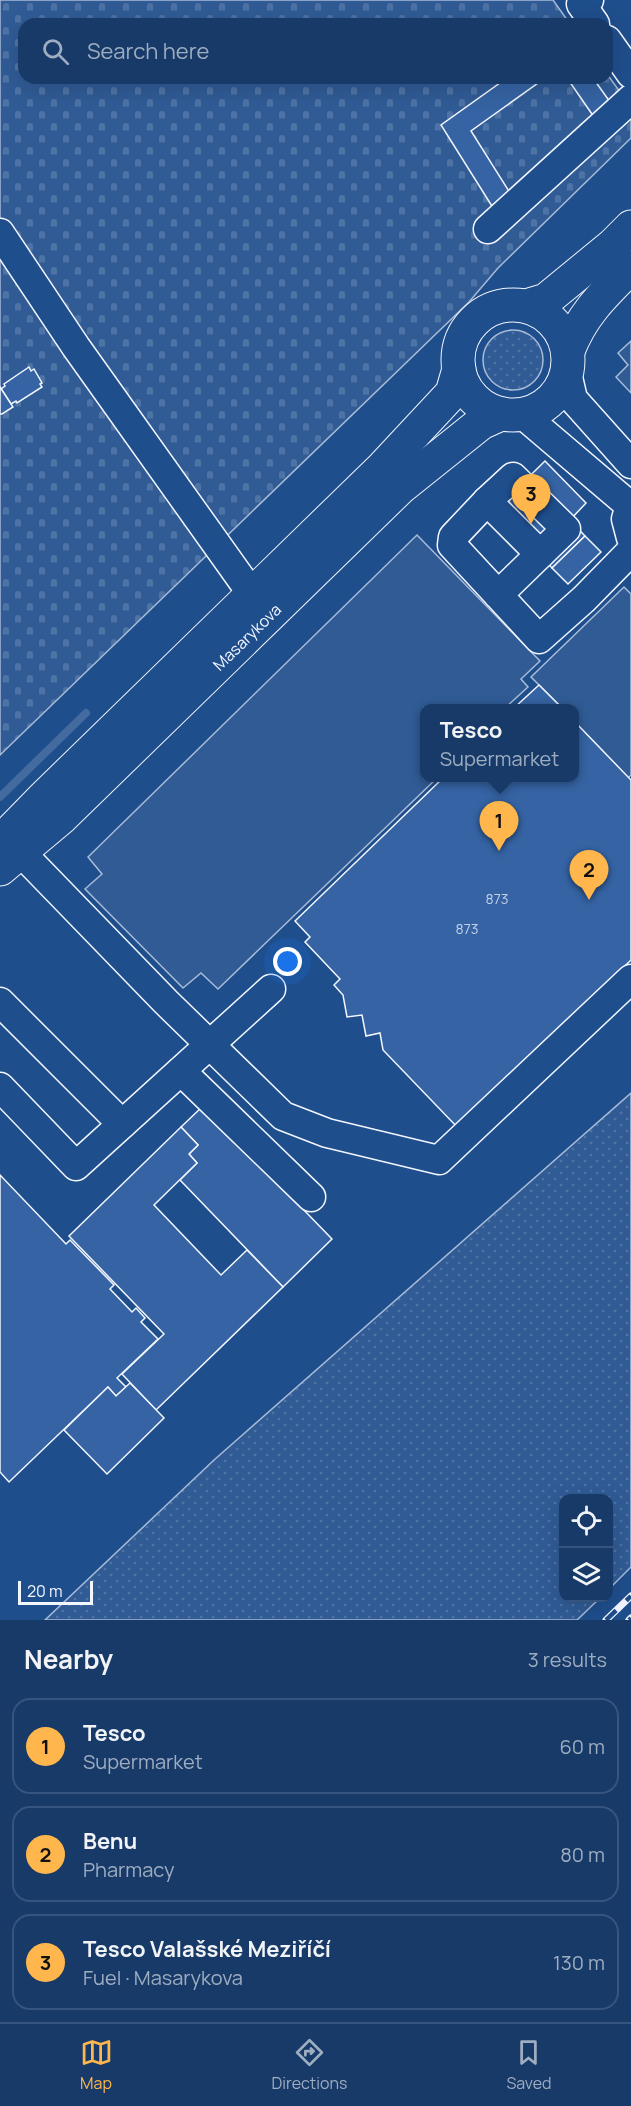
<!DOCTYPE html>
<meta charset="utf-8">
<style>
:root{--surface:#173a69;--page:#20416f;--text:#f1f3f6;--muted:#9eadc0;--line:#36547d;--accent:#ffb74d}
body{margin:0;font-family:Manrope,sans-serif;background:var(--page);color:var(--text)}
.controls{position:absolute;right:18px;bottom:18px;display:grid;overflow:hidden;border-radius:12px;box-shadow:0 6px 24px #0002}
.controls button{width:54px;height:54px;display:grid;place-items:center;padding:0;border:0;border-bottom:2px solid var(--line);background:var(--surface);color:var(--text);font:30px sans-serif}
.scale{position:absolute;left:18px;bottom:15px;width:75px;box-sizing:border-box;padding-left:6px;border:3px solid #f2f6ff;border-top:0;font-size:16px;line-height:21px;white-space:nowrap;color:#f2f6ff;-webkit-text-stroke:4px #1f4e8c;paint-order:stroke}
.you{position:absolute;left:288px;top:962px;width:21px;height:21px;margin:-15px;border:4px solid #fff;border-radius:50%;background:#1a73e8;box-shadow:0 0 0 9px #1a73e833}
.badge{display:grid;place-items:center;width:39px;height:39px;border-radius:50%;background:var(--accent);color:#111;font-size:20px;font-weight:700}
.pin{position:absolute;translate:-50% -50px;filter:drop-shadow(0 2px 3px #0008)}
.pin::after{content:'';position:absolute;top:32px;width:21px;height:18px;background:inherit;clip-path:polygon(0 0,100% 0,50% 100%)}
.popup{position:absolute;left:420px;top:704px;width:159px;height:78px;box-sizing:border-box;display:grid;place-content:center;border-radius:12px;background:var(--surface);filter:drop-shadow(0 2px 4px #0005);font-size:20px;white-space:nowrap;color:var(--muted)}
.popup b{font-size:22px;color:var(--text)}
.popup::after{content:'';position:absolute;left:50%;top:100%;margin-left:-12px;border:12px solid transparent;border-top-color:var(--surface)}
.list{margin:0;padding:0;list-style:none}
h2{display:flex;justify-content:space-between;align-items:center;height:78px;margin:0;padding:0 24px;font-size:26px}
h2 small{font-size:20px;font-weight:400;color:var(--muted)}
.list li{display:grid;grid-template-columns:39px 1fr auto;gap:18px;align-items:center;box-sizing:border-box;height:96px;margin:0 12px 12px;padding:0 12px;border:2px solid var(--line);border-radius:18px}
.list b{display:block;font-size:22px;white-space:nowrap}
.list p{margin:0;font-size:20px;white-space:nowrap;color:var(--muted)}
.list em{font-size:20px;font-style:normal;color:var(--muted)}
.icon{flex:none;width:33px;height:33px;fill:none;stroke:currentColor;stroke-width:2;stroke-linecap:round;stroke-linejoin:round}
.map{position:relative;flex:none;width:631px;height:1620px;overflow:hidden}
.search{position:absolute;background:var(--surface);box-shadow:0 6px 24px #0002;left:18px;right:18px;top:18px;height:66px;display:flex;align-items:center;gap:15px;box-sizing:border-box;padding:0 21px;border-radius:18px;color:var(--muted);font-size:22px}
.sheet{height:402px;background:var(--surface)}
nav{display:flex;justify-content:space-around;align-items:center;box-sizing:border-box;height:84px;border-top:2px solid var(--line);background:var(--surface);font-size:16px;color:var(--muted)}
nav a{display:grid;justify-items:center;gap:3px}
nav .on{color:var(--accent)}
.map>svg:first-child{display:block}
</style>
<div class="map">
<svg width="631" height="1620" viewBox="0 0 631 1620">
<defs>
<pattern id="grass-dots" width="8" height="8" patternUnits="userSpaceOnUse" patternTransform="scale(1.5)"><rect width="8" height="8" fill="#305b95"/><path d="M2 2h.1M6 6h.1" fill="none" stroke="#4e73a5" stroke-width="1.8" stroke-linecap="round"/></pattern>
<pattern id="cemetery-stones" width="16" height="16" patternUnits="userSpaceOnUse" patternTransform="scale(1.5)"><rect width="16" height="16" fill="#305b95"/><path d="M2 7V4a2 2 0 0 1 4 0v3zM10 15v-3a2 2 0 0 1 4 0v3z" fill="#4e73a5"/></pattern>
</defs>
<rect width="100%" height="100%" fill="#1f4e8c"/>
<g fill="url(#grass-dots)" stroke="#a8bbd7" stroke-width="1.5">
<circle cx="513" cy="360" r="30"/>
<path d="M631,1093V1567L609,1589L608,1498H564V1598H600L577,1620H45L214,1460Z"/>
</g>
<path fill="url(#cemetery-stones)" stroke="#a8bbd7" stroke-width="1.5" d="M0,0H553L570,24H24V78H607V74L631,107V138L498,268L469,302L0,755Z"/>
<g fill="#305b95" stroke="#a8bbd7" stroke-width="1.5">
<path d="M631,341V393L616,377L628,365L618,353Z"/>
<path d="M417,535L540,661L521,679L528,687L505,708H487L484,705L480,708H424V778H437L218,989L201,973L183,988L85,889L102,874L88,857Z"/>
<path d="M624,587L631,594V775L628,778L574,721V708H562L531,677Z"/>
</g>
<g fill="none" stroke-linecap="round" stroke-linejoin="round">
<path stroke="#446ba0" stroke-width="8" d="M0,797L86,713"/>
</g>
<g fill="#3563a3" stroke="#f2f6ff" stroke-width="1.5">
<path d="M507,78H545L471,131L512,196L495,211L441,125Z"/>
<path d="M567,78H593L610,102L594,117Z"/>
<path d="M29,367L31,371L34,369L42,383L40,384L42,387L17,403L16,401L11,404L1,389L5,386L4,384Z"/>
<path d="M0,387L13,407L2,414H0Z"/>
<path d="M545,461L586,503L570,520L585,536L552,568L537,552L527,562L486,519Z"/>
<path d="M585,536L601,552L568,584L552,568Z"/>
<path d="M539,685L562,708H514Z"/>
<path d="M574,721L631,780V960L458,1128L383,1050L380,1033L366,1036L362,1015L347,1017L343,995L334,985L340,979L305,942L310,937L295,921L443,778H574Z"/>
<path d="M203,1106L332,1239L283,1287L180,1180L197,1163L189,1154L198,1145L181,1127Z"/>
<path d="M181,1127L198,1145L189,1154L197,1163L154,1205L221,1275L247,1250L283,1287L156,1410L122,1374L164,1334L69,1236Z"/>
<path d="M0,1175L66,1244L70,1240L114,1285L110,1289L132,1312L136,1308L145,1318L141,1322L158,1339L117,1378L126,1387L116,1396L108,1387L9,1482L0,1472Z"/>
<path d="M130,1383L164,1418L107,1474L64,1430L108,1387L116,1396Z"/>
</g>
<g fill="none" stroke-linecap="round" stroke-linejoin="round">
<defs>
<g id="minor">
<path d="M589,0L581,4L595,24"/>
<path d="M607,40L631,74"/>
<path d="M488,229L631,99"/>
<path d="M0,233L76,347L252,594"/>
<path d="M567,373L573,399L631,464"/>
<path d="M522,414L629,505"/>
<path d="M487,501L540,554"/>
<path d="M631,502L626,519L631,538"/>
<path d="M498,595L566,529L513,477L487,501L453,537L452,545L539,639L584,599L631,551"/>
<path d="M6,837L166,1002L283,1116L327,1133L439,1160L631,979"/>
<path d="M0,1002L122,1124"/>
<path d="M181,1071L311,1197"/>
<path d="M0,1087L76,1166L271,989"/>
</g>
<g id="major">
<circle cx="513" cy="360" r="55"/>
<path d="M526,306L546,300L613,245L631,227"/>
<path d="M568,351C582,314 604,294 631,267"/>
<path d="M0,842L44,797L383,467L452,393L459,369"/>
<path id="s1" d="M0,869L62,817L401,487L481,423L501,414"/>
</g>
</defs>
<use href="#minor" stroke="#f2f6ff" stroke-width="31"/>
<use href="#major" stroke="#f2f6ff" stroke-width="35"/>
<use href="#minor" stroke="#1f4e8c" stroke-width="28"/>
<use href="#major" stroke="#1f4e8c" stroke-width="33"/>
<defs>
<g id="rail">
<path d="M606,1620L631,1596"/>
<path d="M629,1620L631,1618"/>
</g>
</defs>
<use href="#rail" stroke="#f2f6ff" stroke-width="7"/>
<use href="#rail" stroke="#1f4e8c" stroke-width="4.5" stroke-dasharray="14" stroke-linecap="butt"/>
</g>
<g text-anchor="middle" stroke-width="4.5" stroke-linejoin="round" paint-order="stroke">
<g font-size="14" fill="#c3d1e8">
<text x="497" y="904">873</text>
<text x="467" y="934">873</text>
</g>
<g font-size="16" fill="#f2f6ff" stroke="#1f4e8c">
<text dy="6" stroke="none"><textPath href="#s1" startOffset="339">Masarykova</textPath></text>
</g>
</g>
</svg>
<div class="controls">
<button><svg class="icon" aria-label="locate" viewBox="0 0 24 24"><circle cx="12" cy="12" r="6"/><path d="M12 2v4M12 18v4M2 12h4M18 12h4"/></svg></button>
<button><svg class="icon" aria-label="layers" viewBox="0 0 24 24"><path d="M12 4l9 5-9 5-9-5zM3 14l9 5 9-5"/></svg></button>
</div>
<div class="scale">20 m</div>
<div class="you"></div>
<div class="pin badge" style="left:499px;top:851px">1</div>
<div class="popup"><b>Tesco</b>Supermarket</div>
<div class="pin badge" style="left:589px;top:900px">2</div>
<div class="pin badge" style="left:531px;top:524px">3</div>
<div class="search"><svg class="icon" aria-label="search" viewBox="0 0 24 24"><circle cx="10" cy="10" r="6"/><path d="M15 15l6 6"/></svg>Search here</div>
</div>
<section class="sheet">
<h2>Nearby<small>3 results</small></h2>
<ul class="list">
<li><span class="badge">1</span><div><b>Tesco</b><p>Supermarket</p></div><em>60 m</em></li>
<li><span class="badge">2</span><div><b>Benu</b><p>Pharmacy</p></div><em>80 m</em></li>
<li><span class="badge">3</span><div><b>Tesco Valašské Meziříčí</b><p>Fuel · Masarykova</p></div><em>130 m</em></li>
</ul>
</section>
<nav>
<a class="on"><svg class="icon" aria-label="map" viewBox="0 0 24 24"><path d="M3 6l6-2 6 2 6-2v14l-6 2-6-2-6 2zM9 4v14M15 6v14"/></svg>Map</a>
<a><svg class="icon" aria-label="directions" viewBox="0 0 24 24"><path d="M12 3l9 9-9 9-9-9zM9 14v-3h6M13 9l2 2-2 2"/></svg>Directions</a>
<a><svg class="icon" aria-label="saved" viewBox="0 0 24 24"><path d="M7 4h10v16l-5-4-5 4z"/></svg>Saved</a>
</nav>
